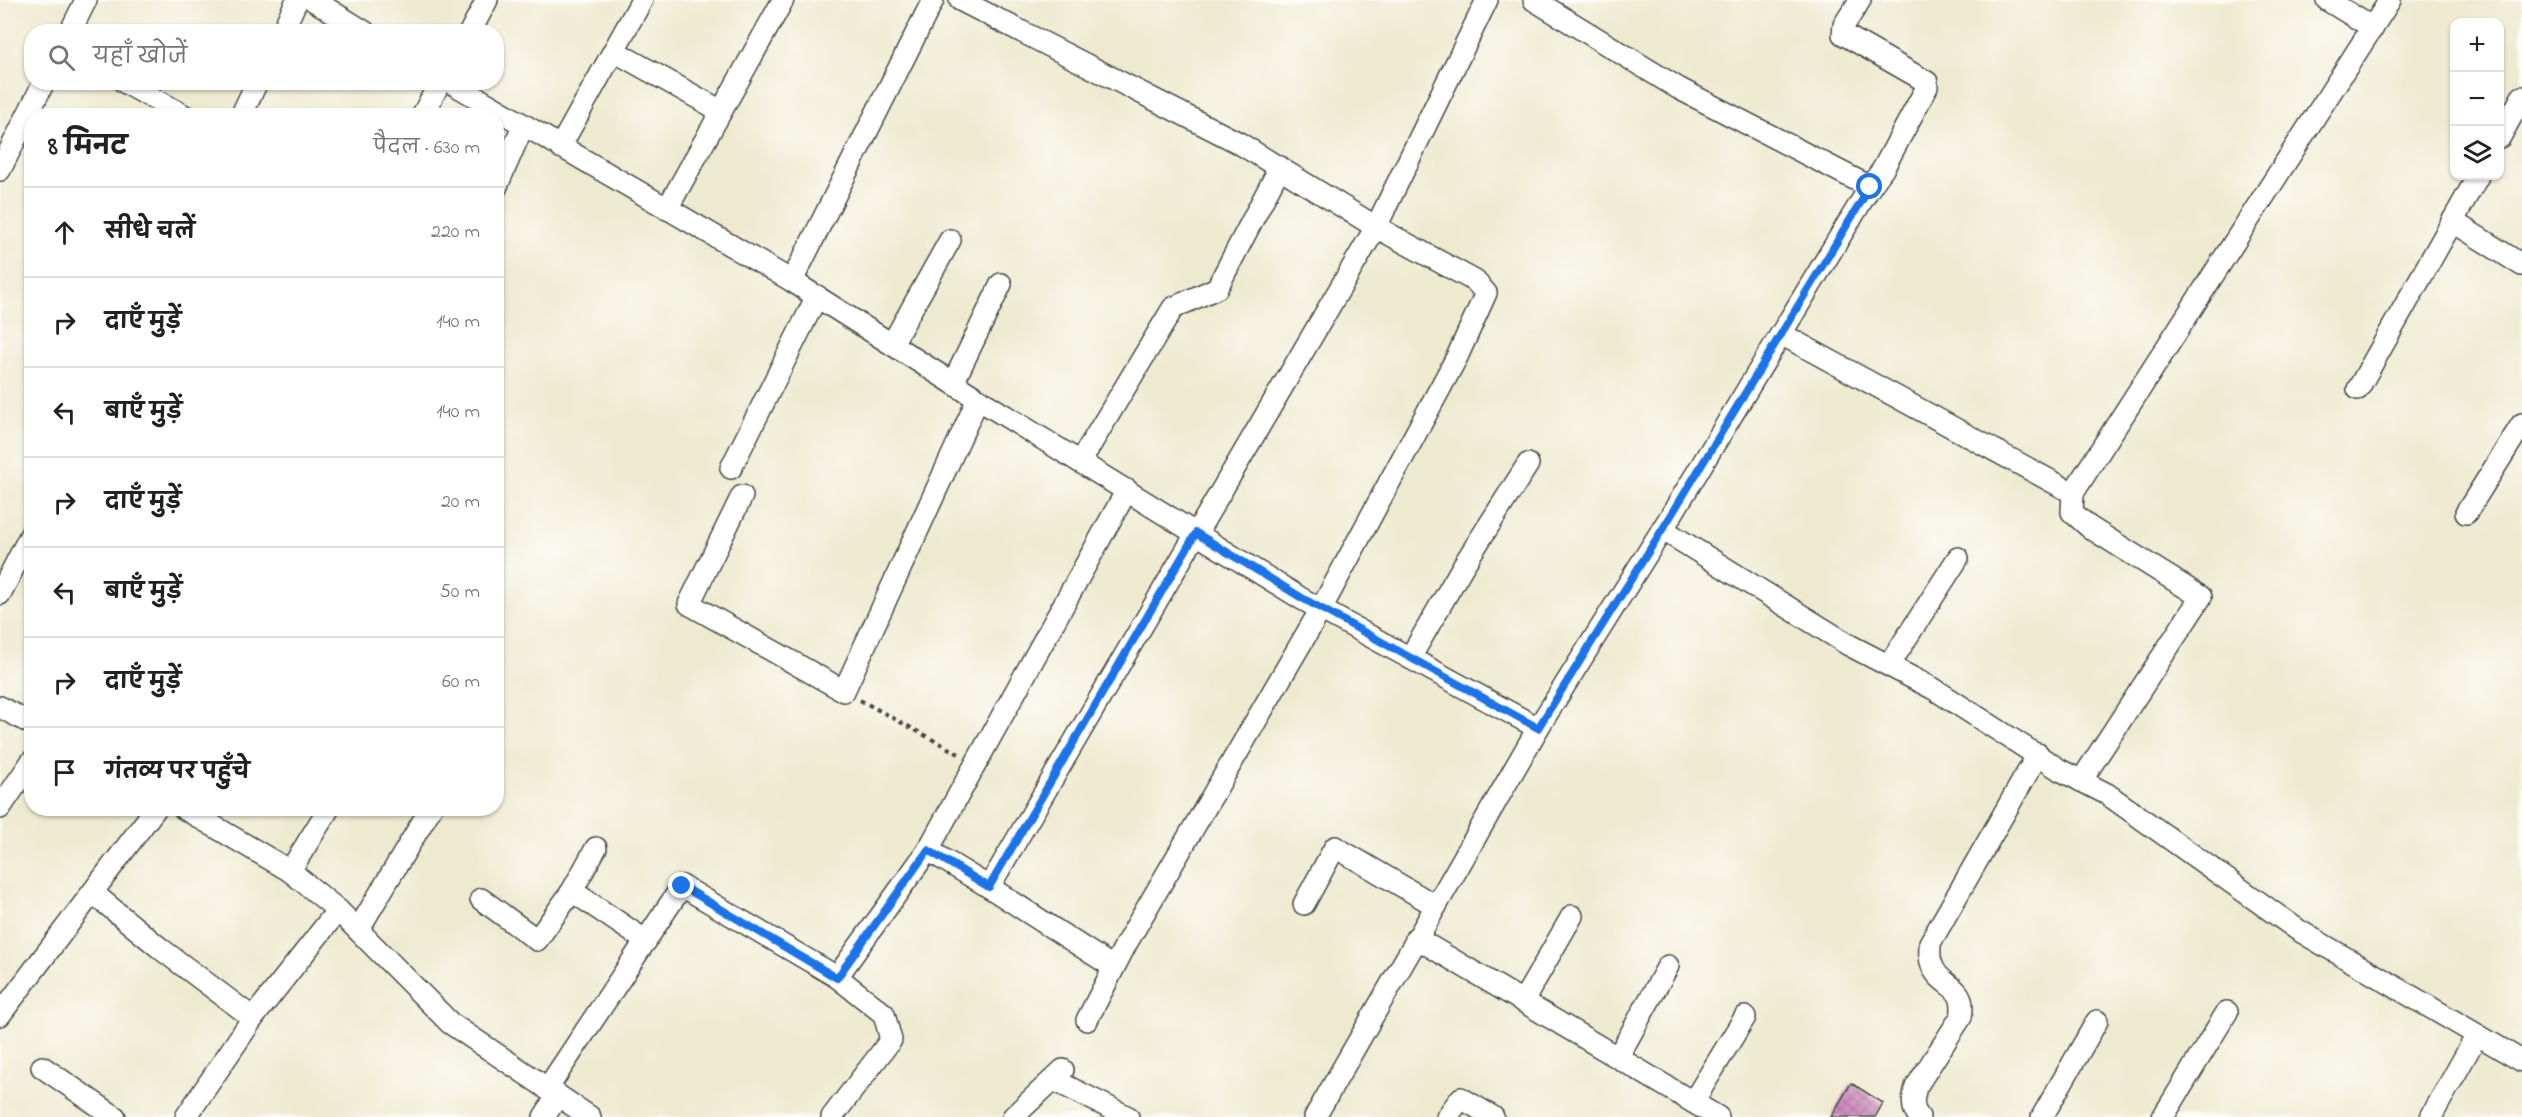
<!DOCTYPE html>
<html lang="hi">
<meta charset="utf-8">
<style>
:root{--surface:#fff;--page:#f6f6f6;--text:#202124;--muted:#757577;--line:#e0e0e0}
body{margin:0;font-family:"Indie Flower","Playpen Sans Deva",sans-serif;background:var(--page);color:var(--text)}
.controls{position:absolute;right:18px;top:18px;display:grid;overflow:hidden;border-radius:12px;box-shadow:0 2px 4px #0004}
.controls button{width:54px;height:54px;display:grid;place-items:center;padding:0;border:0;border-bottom:2px solid var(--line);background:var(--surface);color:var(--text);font:30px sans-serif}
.stop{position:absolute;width:18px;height:18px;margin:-14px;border:4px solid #1a73e8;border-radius:50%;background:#fff}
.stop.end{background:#1a73e8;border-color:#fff;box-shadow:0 2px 6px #0008}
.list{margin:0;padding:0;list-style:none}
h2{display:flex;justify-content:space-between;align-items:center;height:78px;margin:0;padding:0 24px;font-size:26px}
h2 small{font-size:20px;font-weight:400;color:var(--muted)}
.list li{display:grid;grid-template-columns:39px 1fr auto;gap:18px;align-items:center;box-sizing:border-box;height:90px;padding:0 24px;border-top:2px solid var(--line)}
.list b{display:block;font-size:22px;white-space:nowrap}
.list em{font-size:20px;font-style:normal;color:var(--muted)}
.icon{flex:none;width:33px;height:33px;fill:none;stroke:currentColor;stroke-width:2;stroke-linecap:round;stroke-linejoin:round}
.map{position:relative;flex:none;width:2522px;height:1117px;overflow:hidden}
.search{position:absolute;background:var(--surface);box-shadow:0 2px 4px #0004;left:24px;top:24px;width:480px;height:66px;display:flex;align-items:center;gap:15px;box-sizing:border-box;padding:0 21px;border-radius:24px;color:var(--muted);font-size:22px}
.panel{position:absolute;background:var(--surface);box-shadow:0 2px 4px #0004;left:24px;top:108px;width:480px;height:708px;border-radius:24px}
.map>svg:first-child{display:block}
</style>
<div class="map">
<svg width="2522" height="1117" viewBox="0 0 2522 1117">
<defs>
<pattern id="building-cross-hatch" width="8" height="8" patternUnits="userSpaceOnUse" patternTransform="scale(1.5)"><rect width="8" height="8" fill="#cf8ec1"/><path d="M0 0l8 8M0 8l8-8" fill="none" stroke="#a8749d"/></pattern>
</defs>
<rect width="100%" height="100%" fill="#fdfcf7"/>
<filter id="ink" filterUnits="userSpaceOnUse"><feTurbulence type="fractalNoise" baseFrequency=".0167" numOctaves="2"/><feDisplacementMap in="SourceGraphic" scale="12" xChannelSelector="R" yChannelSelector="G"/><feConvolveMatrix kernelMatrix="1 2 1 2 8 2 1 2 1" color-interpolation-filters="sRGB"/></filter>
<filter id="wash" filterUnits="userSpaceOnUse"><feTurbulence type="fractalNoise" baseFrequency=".008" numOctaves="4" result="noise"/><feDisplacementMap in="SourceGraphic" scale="24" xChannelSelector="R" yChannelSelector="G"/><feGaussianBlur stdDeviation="1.35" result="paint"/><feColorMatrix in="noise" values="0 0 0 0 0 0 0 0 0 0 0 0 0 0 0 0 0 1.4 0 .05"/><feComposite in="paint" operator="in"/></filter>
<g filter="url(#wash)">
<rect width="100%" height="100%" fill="#eeead0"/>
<g id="blocks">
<path fill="url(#building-cross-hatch)" d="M1851,1083L1883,1103L1875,1117H1831Z"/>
</g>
</g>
<g filter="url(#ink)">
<use href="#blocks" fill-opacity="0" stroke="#484844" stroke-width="1.5"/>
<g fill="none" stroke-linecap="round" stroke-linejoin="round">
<defs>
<g id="minor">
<path d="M313,0L365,32"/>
<path d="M960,0L1239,143L1376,227L1475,281L1486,293L1457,357L1321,609L1126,944L1087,1020"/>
<path d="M1534,0L1678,88L1870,187L1672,514L1538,728"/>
<path d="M1860,0L1844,25L1843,34L1927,82V87L1883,169L1870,187"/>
<path d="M2327,0L2373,28"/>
<path d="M70,32L86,0"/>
<path d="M282,32L297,0"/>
<path d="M470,32L487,0"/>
<path d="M614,51L721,111"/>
<path d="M124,82L185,116"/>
<path d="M450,82L792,281L978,399L1302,599L1538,728L1315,1117"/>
<path d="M241,116L257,82"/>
<path d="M422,116L440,82"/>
<path d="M2500,137L2522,97"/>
<path d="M560,147L642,0"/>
<path d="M0,170L44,82"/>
<path d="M496,188L523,126"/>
<path d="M667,209L783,0"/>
<path d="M2452,221L2522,265"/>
<path d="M792,281L933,0"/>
<path d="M1781,334L2073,493"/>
<path d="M892,344L950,240"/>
<path d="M953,383L1001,284"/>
<path d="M2358,389L2478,176"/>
<path d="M1080,462L1173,308L1217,288L1280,167"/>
<path d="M731,468L817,296"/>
<path d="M742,496L689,604L844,691L978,399"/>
<path d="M2466,513L2522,424"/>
<path d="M1662,529L1849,645L1934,689L2060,770L2107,794L2298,930L2522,1061"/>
<path d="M0,594L32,532"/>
<path d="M1410,658L1463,566L1528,464"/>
<path d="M1889,665L1958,558"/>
<path d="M0,707L32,724"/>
<path d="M2081,781L2201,597L2089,527L2072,512L2073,493L2390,0"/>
<path d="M0,808L32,761"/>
<path d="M183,808L290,871L338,910L450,1023L590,1117"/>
<path d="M290,871L329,808"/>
<path d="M989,887L928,850L1127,490"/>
<path d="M572,891L596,848"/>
<path d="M93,893L161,949L253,1018"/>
<path d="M481,899L537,940L572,891L646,941"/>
<path d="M1304,904L1335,847L1436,906"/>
<path d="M358,930L431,808"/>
<path d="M1416,938L1718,1117"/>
<path d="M1113,967L989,887L1376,227L1487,0"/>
<path d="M1523,1001L1572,916"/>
<path d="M0,1015L156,808"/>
<path d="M1618,1057L1668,966"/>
<path d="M42,1067L115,1117"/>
<path d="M1054,1080L1128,1117"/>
<path d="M547,1089L682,886L837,977"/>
<path d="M1693,1102L1745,1017"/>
<path d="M186,1117L253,1018L338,910"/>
<path d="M544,1117L558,1095"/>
<path d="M832,1117L891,1040L884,1014L837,977L928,850"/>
<path d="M1013,1117L1063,1070"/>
<path d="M1447,1117L1461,1098L1493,1117"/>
<path d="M1919,1117C1911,1108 1913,1098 1916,1087L1961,1017C1968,982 1938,989 1931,962C1929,956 1930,949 1930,943L2038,754"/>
<path d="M2042,1117L2097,1021"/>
<path d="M2163,1117L2227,1012"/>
<path d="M2431,1117L2477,1035"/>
</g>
</defs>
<use href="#minor" stroke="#484844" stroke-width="24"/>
<path stroke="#484844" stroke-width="4" stroke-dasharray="4.5 4.5" stroke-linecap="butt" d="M860,700L959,754"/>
<use href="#minor" stroke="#fff" stroke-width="21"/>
</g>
</g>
<g fill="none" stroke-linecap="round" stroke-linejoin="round" filter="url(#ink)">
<path stroke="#1a73e8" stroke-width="8" d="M682,886L837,978L928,850L989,887L1196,533L1302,598L1538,728L1672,514L1870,187"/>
</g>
</svg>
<div class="controls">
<button>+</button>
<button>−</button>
<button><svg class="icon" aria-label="layers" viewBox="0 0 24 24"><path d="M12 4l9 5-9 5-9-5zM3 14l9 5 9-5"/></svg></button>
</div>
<div class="stop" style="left:1870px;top:187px"></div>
<div class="stop end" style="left:682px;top:886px"></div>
<div class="search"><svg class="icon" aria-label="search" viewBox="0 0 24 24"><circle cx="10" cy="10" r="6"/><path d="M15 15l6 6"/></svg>यहाँ खोजें</div>
<section class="panel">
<h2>8 मिनट<small>पैदल · 630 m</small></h2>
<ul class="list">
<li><svg class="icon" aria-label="ahead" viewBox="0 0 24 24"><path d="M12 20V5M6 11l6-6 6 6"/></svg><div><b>सीधे चलें</b></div><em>220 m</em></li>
<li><svg class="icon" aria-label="right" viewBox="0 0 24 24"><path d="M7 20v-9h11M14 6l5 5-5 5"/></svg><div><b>दाएँ मुड़ें</b></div><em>140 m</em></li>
<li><svg class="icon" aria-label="left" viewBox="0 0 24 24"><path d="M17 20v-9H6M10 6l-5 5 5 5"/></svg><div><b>बाएँ मुड़ें</b></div><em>140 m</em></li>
<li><svg class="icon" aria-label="right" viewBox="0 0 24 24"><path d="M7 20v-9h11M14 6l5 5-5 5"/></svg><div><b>दाएँ मुड़ें</b></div><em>20 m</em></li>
<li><svg class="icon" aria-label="left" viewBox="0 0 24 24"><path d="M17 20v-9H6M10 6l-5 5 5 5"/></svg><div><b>बाएँ मुड़ें</b></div><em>50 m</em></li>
<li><svg class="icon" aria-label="right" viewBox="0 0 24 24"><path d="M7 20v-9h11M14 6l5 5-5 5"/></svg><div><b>दाएँ मुड़ें</b></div><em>60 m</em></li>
<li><svg class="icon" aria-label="arrive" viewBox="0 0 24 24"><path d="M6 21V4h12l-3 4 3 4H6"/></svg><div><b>गंतव्य पर पहुँचे</b></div></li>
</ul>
</section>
</div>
